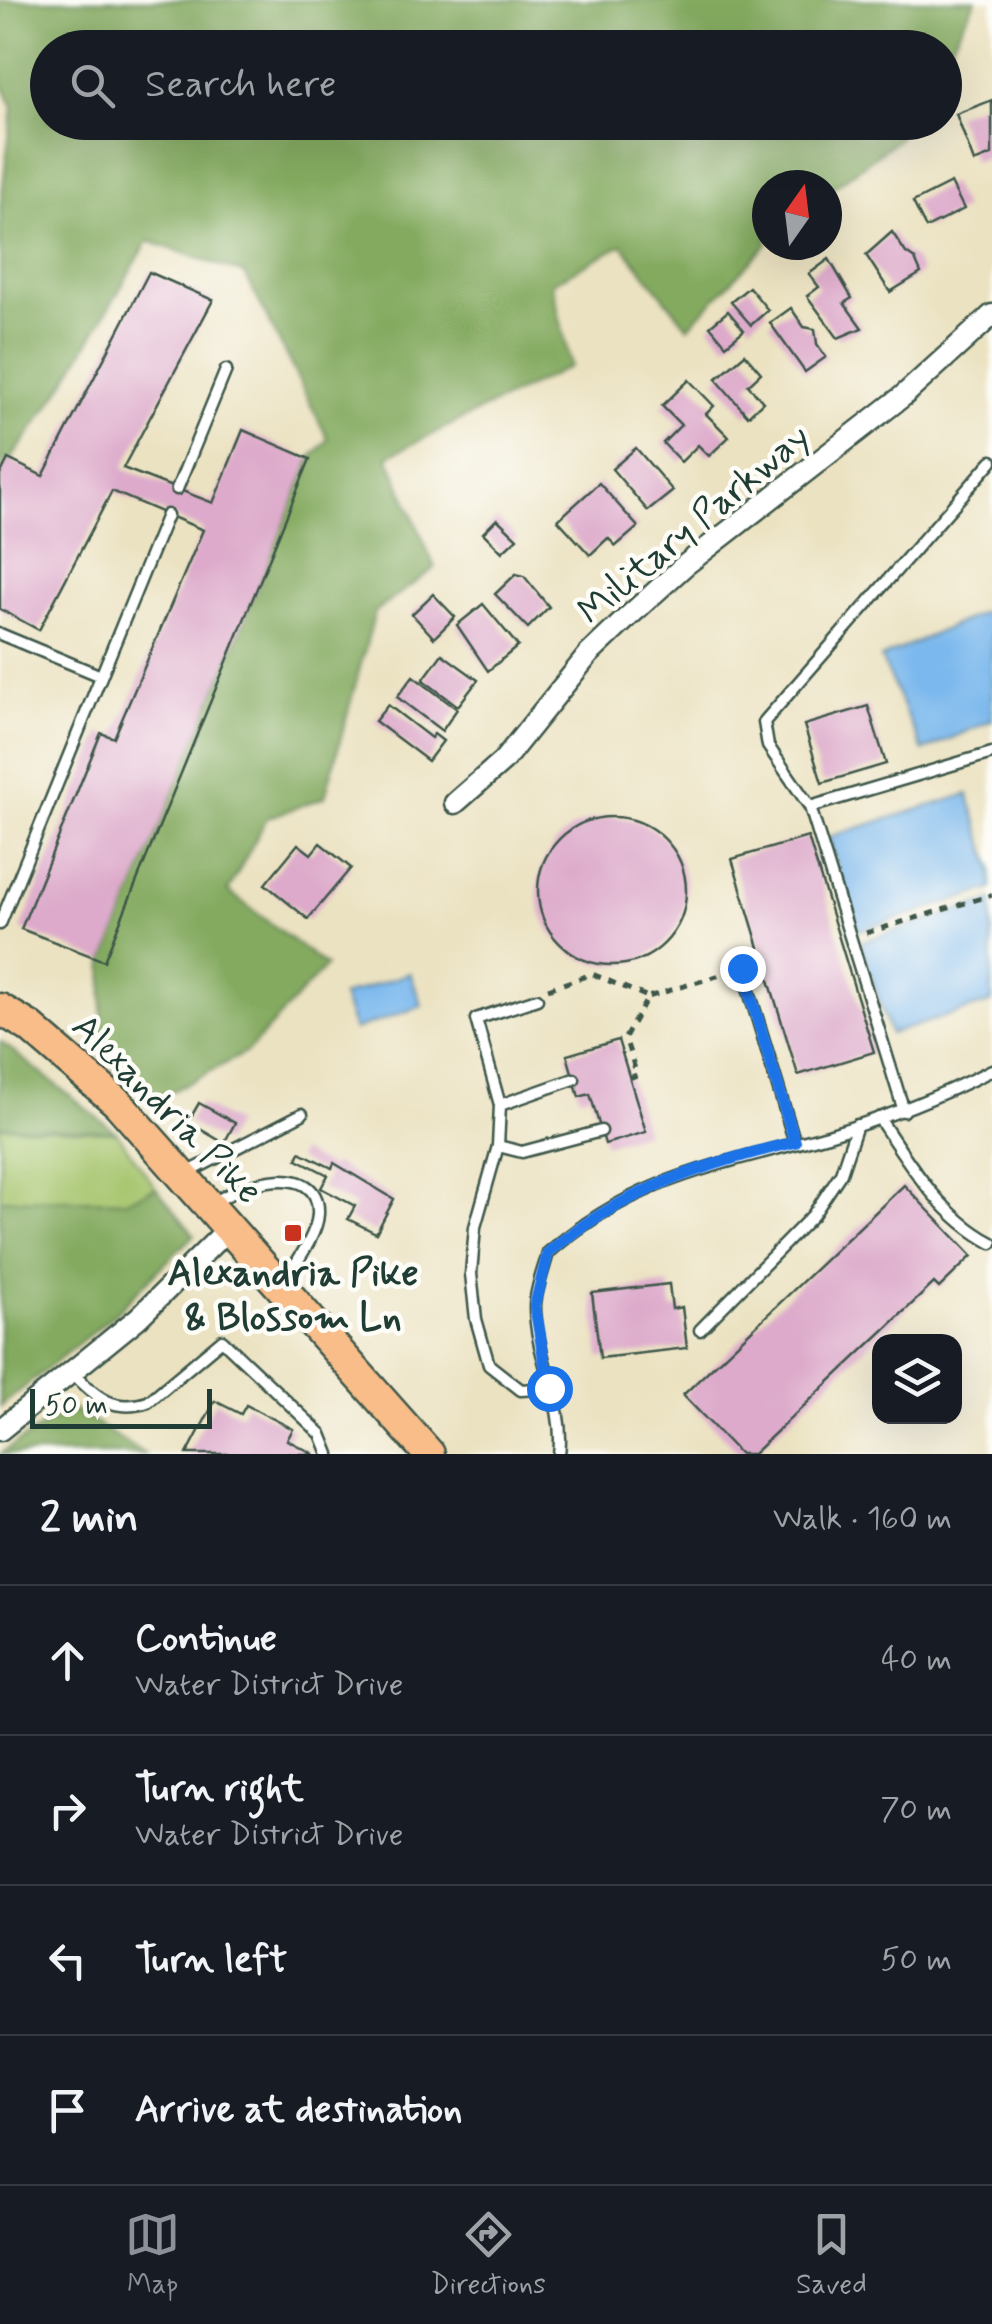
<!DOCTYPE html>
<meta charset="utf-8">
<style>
:root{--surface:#171b24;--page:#20242c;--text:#f1f3f6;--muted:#9ea1a6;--line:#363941;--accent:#8c9099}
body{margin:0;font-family:Mynerve,sans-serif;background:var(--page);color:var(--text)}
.controls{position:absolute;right:30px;bottom:30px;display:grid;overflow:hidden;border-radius:20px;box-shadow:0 10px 40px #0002}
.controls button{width:90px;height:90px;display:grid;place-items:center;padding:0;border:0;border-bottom:2px solid var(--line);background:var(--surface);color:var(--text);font:50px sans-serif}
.compass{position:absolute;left:752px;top:170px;width:90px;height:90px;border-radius:50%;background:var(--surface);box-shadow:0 10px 40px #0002;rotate:14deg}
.scale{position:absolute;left:30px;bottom:25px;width:182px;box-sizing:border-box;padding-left:10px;border:5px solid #1f3d34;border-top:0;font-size:28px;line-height:35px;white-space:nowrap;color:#1f3d34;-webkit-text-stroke:8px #fdfcf7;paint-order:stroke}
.stop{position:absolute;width:30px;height:30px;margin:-22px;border:8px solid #1a73e8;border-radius:50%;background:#fff}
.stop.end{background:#1a73e8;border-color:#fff;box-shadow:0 2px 10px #0008}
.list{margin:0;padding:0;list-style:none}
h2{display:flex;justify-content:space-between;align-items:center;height:130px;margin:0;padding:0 40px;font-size:42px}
h2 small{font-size:32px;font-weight:400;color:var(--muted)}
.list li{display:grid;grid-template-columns:65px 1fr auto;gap:30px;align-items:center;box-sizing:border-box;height:150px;padding:0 40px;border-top:2px solid var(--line)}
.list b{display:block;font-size:38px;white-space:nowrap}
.list p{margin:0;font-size:32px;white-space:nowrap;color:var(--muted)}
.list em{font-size:32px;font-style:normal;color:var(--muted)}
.icon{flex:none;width:55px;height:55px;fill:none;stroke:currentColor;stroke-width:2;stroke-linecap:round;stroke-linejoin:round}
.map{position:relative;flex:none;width:992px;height:1454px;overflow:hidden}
.search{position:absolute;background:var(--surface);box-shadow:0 10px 40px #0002;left:30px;right:30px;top:30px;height:110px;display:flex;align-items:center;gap:25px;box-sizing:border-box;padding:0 35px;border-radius:55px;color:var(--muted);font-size:38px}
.sheet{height:730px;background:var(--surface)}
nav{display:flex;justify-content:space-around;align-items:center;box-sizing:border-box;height:140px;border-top:2px solid var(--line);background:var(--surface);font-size:28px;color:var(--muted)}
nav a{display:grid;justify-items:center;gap:5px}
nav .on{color:var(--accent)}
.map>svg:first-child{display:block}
</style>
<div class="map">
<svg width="992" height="1454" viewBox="0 0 992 1454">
<rect width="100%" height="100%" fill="#fdfcf7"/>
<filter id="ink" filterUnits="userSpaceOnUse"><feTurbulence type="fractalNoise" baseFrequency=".01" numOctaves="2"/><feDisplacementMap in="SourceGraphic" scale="20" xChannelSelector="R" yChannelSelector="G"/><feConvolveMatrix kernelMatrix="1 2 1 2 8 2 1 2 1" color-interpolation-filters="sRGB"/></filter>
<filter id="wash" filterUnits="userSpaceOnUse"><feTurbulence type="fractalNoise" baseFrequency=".0048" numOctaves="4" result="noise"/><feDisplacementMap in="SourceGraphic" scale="40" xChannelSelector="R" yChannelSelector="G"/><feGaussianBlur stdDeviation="2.25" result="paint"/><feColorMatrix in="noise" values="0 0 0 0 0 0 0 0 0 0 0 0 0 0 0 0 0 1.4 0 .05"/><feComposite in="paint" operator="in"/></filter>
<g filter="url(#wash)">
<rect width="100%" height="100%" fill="#ebe2c1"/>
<path fill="#a5c46c" stroke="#628050" stroke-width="2.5" d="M0,1126L116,1132L156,1188L126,1201L0,1199Z"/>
<g fill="#84aa60" stroke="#52744a" stroke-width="2.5">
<path d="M0,0H976L945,56L944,48H48V122L907,123L897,140L827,192V185H767V244L688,327L622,245L552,283L571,366L388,456L435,568L375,612L325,797L267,818L228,891L326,966L247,1052L152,1102L100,1053L104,961L310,459L328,439L245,274L148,241L63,386L0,475V208L13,107L0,81Z"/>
<path d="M0,1041L116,1132L0,1126Z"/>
<path d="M156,1188L194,1235L111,1317L0,1407V1199L126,1201Z"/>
<path d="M71,1408L144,1454H0Z"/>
</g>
<g fill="#7ab8ed" stroke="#4c7a90" stroke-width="2.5">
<path d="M992,608V720L923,751L881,658Z"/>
<path d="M968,794L992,868V889L858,931L828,837Z"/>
<path d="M992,900V1002L890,1034L860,942Z"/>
<path d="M410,973L422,1006L354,1030L342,996Z"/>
</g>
<g id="blocks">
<g fill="#ddaacb">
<path d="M992,100V155L974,162L956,114Z"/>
<path d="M951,183L964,209L926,228L913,202Z"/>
<path d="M892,232L906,253L915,259L921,273L890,292L866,255Z"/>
<path d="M829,259L852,298L844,303L862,328L838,338L807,296L819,287L809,274Z"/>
<path d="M149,272L213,300L123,468L213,503L243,430L310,459L104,961L21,929L101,733L114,738L203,530L112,491L39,630L0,609V475L8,459L43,476Z"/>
<path d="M749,287L768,310L751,325L731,302Z"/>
<path d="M791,308L804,327L815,329L817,344L826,357L805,372L770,323Z"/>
<path d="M728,311L744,330L726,345L710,326Z"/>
<path d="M745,354L761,373L748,385L763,402L748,416L716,379Z"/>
<path d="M689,380L714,406L706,414L729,437L709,456L698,445L681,462L663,443L681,425L662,406Z"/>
<path d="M636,448L673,491L648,511L612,469Z"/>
<path d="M599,483L638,527L616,546L608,538L590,555L558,520Z"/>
<path d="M497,519L517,538L502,552L483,533Z"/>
<path d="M516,574L524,576L549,607L528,628L495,594Z"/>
<path d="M433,594L455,617L434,638L412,614Z"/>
<path d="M483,604L518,646L488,671L457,625Z"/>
<path d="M442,654L478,680L458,706L423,680Z"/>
<path d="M413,676L457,709L442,731L397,697Z"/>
<path d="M388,705L431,738L434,734L443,741L428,761L375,721Z"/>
<path d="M868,706L886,764L822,783L804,725Z"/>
<circle cx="612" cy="891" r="74"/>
<path d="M808,837L874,1052L798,1075L732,859Z"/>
<path d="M320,843L351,868L308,919L265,884L298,844L311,854Z"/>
<path d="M618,1040L646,1132L605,1144L590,1094L579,1097L567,1055Z"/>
<path d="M199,1103L235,1123L224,1143L188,1122Z"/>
<path d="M300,1152L332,1168L334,1163L394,1199L376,1233L348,1219L355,1206L321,1188L328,1175L297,1159Z"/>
<path d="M904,1185L972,1256L939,1288L934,1283L753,1454H740L683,1395Z"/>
<path d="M669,1284L672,1309L682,1307L687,1348L600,1358L592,1293Z"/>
<path d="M215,1401L241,1414L246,1405L293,1429L287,1440L314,1454H187Z"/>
</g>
</g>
</g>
<g filter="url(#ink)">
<use href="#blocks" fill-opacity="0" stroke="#3e5649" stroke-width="2.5"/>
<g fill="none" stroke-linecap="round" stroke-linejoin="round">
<defs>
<g id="lane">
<path d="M177,489L226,370"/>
<path d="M0,634L101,676"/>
<path d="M810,807L992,753"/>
<path d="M0,924L167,515"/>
<path d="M742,968L795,1143"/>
<path d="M537,999L476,1019L500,1105L498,1146L475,1227L471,1274L476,1319L489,1365L521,1390L549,1388"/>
<path d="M500,1105L574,1079"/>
<path d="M904,1111L810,807L768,746L764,722L992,461"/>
<path d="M879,1118C910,1165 941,1216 992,1243"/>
<path d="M498,1146L522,1152L601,1131"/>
<path d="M187,1173L302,1114"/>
<path d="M212,1206C235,1183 321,1158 318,1214C317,1236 294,1265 283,1284"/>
<path d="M700,1330L813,1215L841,1173L857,1125"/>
<path d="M73,1374C97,1397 113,1413 148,1402L222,1340L321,1434L329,1454"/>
<path d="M559,1454C566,1405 535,1357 535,1307C535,1290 544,1269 548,1253C636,1176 721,1165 828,1135C885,1118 939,1097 992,1070"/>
</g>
<g id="street">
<path d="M455,803L503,761L589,654L629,616L684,566L903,396L992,315"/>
<path d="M0,1430L138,1318L230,1227"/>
</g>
<path id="primary" d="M0,1009L30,1027L118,1103L429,1454"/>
</defs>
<use href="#lane" stroke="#3e5649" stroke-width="15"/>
<use href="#street" stroke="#3e5649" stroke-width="25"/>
<use href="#primary" stroke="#3e5649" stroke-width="35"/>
<g stroke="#3e5649" stroke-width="5" stroke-dasharray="8 8" stroke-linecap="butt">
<path d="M866,933L992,895"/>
<path d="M548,989L592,974L648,997"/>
<path d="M629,1078L637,1075L625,1038L648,997L727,973"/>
</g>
<use href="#lane" stroke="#fff" stroke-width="10"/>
<use href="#street" stroke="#fff" stroke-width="20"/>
<use href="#primary" stroke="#f8bd89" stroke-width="30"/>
</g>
</g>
<g fill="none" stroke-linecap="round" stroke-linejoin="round" filter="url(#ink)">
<path stroke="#1a73e8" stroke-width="12" d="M549,1388L535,1306L548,1253C618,1192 706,1163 795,1142L742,968"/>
</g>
<rect fill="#c8321e" stroke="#fdfcf7" stroke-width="4" x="283" y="1223" width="20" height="20" rx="5"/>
<g text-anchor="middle" stroke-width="9" stroke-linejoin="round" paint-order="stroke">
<g font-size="38" fill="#1f3d34" stroke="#fdfcf7">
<text transform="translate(693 523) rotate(-40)" y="13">Military Parkway</text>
<text transform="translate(168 1108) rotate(45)" y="13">Alexandria Pike</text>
</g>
<g font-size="38" font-weight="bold" fill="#1f3d34" stroke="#fdfcf7">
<text x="293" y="1285">Alexandria Pike<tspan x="293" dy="44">&amp; Blossom Ln</tspan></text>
</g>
</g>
</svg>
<div class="controls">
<button><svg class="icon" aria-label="layers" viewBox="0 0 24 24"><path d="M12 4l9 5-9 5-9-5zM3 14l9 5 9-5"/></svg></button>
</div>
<svg class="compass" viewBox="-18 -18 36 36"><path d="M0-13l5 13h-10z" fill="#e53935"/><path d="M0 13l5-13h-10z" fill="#9ea1a6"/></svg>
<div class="scale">50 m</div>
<div class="stop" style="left:549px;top:1388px"></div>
<div class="stop end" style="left:742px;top:968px"></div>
<div class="search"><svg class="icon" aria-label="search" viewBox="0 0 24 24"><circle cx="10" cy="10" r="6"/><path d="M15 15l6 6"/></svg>Search here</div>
</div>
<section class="sheet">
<h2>2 min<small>Walk · 160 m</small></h2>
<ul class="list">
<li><svg class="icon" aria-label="ahead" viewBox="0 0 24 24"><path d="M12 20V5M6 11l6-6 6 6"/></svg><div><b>Continue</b><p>Water District Drive</p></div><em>40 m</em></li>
<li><svg class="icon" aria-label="right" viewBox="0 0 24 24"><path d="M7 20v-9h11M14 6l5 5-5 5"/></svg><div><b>Turn right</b><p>Water District Drive</p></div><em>70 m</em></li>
<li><svg class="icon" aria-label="left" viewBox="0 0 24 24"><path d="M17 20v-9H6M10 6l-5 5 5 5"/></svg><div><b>Turn left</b></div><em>50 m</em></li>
<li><svg class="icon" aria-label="arrive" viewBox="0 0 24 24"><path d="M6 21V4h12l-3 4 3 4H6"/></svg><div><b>Arrive at destination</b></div></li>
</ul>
</section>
<nav>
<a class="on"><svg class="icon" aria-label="map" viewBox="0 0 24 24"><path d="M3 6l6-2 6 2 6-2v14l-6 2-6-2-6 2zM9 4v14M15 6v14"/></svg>Map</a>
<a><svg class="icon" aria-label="directions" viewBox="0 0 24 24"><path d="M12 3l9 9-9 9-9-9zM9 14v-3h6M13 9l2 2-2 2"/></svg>Directions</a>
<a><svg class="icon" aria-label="saved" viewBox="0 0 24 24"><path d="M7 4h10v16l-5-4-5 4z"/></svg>Saved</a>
</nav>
